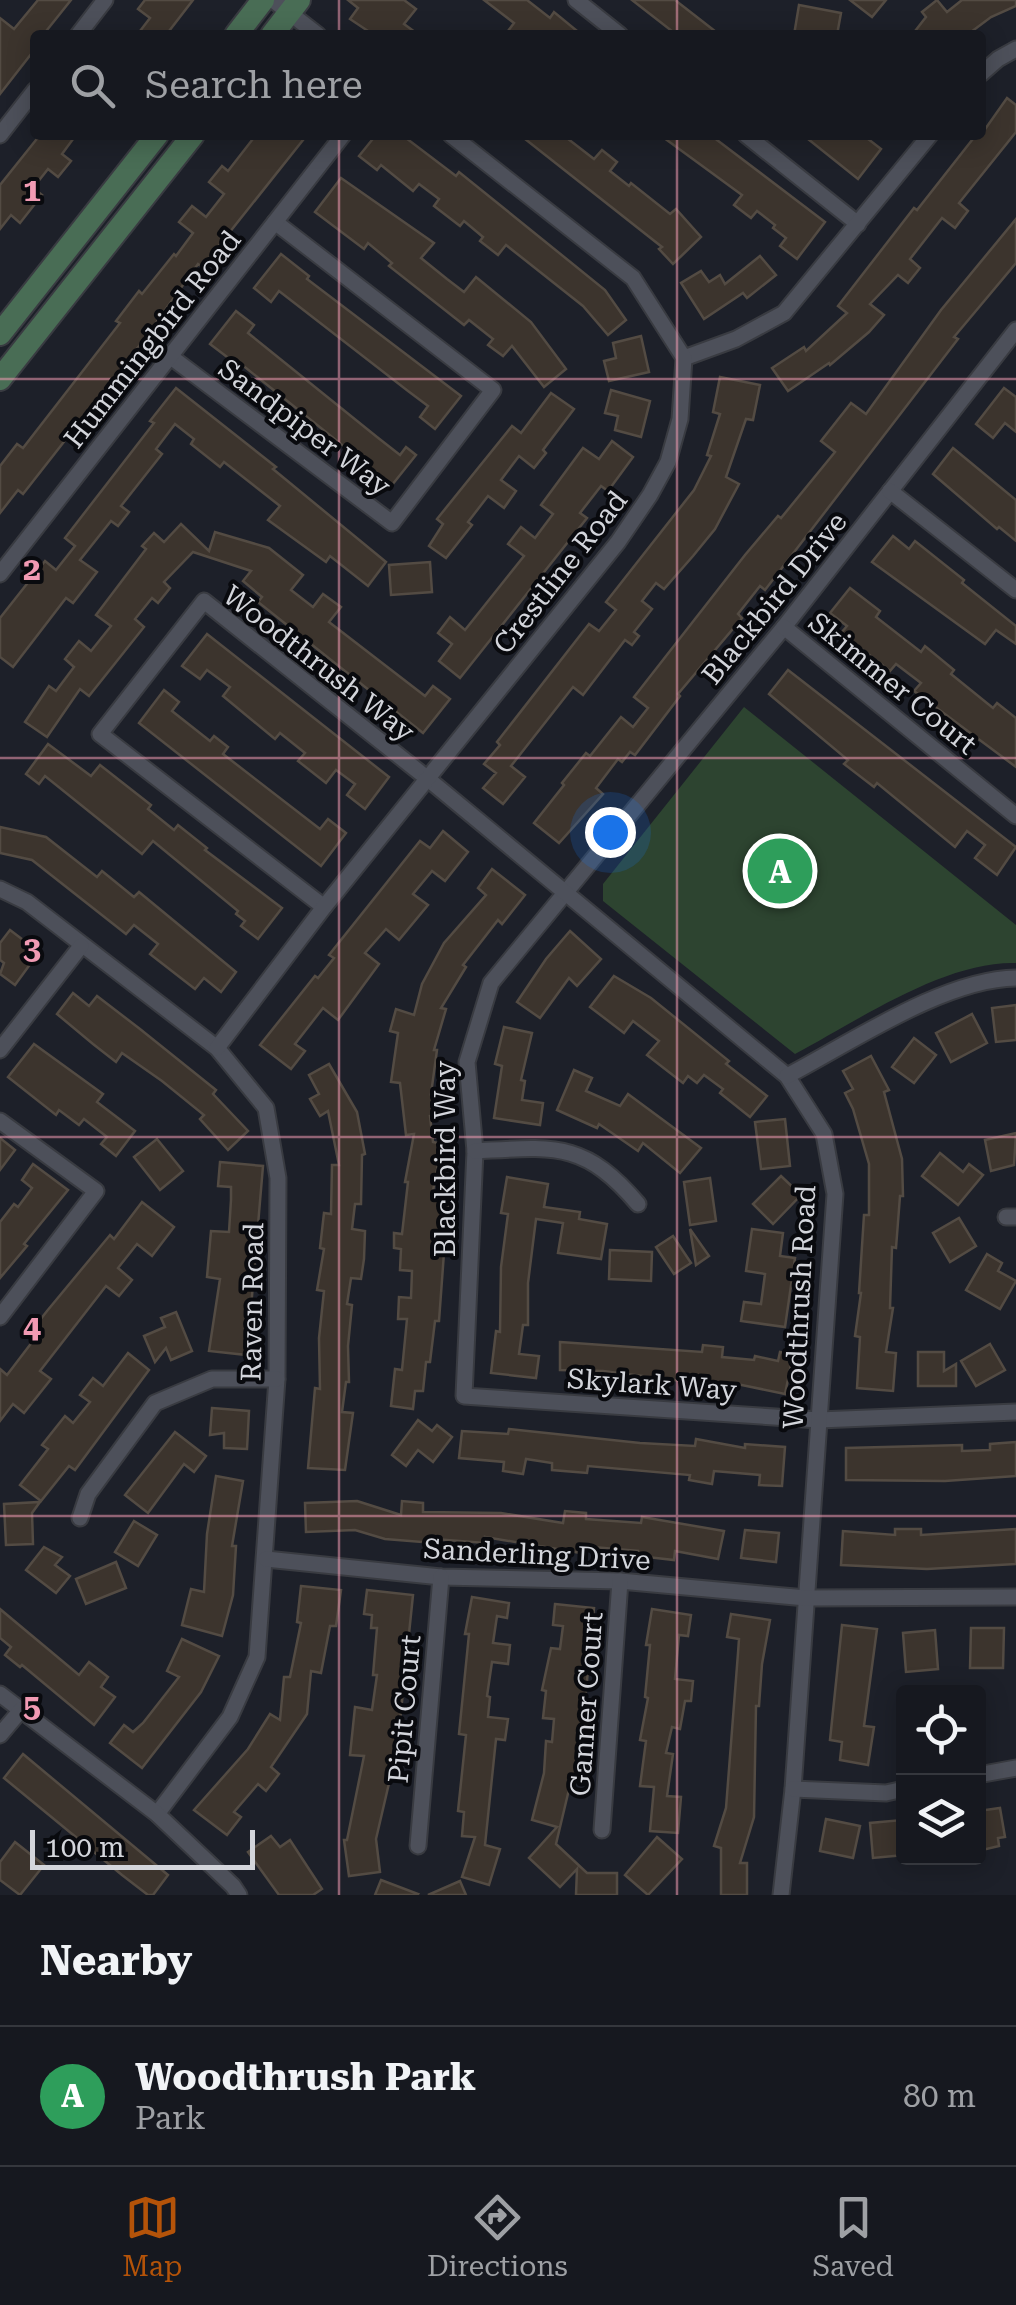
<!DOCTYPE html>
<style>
:root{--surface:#16181f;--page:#1f2128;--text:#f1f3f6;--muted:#9ea0a4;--line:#35373d;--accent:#b45309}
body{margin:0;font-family:"Roboto Serif",serif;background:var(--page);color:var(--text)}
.controls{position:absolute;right:30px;bottom:30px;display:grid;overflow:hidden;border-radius:10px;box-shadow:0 5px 25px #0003}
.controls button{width:90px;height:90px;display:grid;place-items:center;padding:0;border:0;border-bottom:2px solid var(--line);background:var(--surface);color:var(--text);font:50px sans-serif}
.scale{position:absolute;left:30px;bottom:25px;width:225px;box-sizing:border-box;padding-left:10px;border:5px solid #d3d5db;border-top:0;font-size:28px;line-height:35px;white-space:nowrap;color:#d3d5db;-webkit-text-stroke:8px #090a0e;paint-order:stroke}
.you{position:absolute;left:610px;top:832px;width:35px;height:35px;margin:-25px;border:8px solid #fff;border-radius:50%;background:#1a73e8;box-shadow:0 0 0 15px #1a73e833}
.badge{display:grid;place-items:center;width:65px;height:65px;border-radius:50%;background:var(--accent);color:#fff;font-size:32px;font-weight:700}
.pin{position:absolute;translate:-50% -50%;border:5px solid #fff;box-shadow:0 2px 10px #0006}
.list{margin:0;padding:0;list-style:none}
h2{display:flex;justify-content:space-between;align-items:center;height:130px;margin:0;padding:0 40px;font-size:42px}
h2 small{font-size:32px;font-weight:400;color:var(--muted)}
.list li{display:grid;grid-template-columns:65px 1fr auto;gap:30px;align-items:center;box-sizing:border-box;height:140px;padding:0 40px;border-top:2px solid var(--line)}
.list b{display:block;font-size:38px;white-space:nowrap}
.list p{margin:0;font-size:32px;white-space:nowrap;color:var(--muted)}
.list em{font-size:32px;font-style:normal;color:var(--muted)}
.icon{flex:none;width:55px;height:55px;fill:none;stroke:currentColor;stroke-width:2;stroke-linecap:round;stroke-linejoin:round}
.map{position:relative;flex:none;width:1016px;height:1895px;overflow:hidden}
.search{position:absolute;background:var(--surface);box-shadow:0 5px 25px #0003;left:30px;right:30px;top:30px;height:110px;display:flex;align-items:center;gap:25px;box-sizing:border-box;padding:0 35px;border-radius:10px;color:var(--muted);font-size:38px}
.sheet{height:270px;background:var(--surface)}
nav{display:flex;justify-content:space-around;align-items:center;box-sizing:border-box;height:140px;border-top:2px solid var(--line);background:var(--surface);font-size:28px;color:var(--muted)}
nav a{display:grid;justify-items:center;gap:5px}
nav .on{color:var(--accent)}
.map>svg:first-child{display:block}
</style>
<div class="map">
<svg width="1016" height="1895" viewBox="0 0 1016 1895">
<rect width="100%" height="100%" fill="#1d2029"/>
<path fill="#2d4430" d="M744,707L1016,925V963C944,961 859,1020 795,1054L603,901V884Z"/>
<g fill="#3c342d" stroke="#534b43" stroke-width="2.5">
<path d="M38,0H71L43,35H35V49L0,94V18L14,29Z"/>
<path d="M145,0H193L166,35H137L150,18L138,9Z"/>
<path d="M348,0H404L416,9L404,24L419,35H374L350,19L358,8Z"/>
<path d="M484,0H527L550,18L554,12L582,35H505L514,23Z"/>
<path d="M632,0H675L720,35H677Z"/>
<path d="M850,0H886L872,17Z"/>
<path d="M937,0L947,12L962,0H1016V6L991,17L967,35H912L926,17L922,12Z"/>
<path d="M799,5L841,13L837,35H794Z"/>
<path d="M1007,98L1016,105V132L959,203L968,211L955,228L942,218L910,259L920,268L908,283L898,275L870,304L884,315L869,332L830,365L829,363L788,391L772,368L804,347L806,351L847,313L838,306L914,208L917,210L976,135H981Z"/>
<path d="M40,135H76L62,154L71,161L58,177L48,169L33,188L42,195L20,223L11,215L0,229V185Z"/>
<path d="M256,135H307L202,267L198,264L143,341L23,494L18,490L0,513V466L17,444L23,448L120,323L116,321L139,291L142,294L174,254L176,256L193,233L179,222L192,206L206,217L224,194L209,182L222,166L228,171Z"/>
<path d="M376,135H402L456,176L459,172L605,290L626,320L608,335L583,306L506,245L498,255L480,241L483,237L464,221L460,226L434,206L439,199L419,184L413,191L381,165L377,170L359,156Z"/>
<path d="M520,135H563L594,159L602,150L617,162L610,171L629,186L631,183L670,214L676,209L701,237L673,264L659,249L662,247Z"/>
<path d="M660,135H721L717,140L825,222L797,259L780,246L786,238L773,228L775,225L757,211L751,218L734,205L742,195Z"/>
<path d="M803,135H863L881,149L858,179Z"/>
<path d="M341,178L434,243L421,258L447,279L464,292L476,277L531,322L566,369L544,387L512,346L503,356L488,345L493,339L469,320L464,325L389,266L392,263L368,243L364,249L315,212Z"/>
<path d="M1016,219V263L954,337L958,339L765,590L760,586L738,614L742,618L678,694L680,696L635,755L630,752L622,762L618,759L596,788L603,794L559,843L534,823L564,785L562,783L586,753L590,756L621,717L633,727L648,708L634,697L745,555L778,516L781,518L835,452L821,441L851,403L866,414L941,310Z"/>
<path d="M281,254L309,276L307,279L461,396L435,429L420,417L428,406L408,391L279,291L271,302L254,288Z"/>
<path d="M760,256L776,275L747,298L743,293L704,319L681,283L701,271L709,282L720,275L725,284Z"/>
<path d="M236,311L254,325L248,333L377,437L400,455L406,447L416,455L392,485L241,364L239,366L210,344Z"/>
<path d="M641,336L649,372L609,381L604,361L616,358L613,343Z"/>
<path d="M720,377L760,385L753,420L746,419L726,477L739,484L715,529L693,556L664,589L656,583L642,601L652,609L634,632L639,636L632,645L625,640L583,695L573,687L511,766L525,777L503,804L483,788L496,773L484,764L500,745L497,742L589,624L599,631L616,610L606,602L694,490L711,456L707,455L720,414L713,412Z"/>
<path d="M176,388L276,467L273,469L386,562L368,586L330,556L326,562L268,520L280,506L224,462L220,467L191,444L194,439L175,424L156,449L162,454L121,506L129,512L118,526L111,521L80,560L97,572L73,603L66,598L13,667L0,657V618L45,561L56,570L75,546L65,538L154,423L150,421Z"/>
<path d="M1004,388L1016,397V432L1005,423L993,438L976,424Z"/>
<path d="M611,390L650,401L641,437L615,430L618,416L605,413Z"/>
<path d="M551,393L574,409L543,450L546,453L534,468L519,456L501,480L516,491L504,508L488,496L468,522L472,525L446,558L429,546L443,524L437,519L512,426L521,433Z"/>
<path d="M612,441L633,457L608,491L601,486L580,513L587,518L460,678L439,661L452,644L438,633L450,617L465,630L524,556L508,544L521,527L535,538L553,514L541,505L583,448L599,459Z"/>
<path d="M953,448L1016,500V541L999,527L997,529L933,474Z"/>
<path d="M181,524L209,551L215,532L269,548L303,575L291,590L313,607L323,594L341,607L329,622L425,696L433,686L450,699L423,733L258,602L262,597L243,581L251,571L193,552L164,582L170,588L158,603L152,598L135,619L144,627L89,696L80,689L47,737L25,722L49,686L56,691L74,667L65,659L79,641L91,651L111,626L96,615L146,549L142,546L154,533L164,542Z"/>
<path d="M893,536L909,549L915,541L964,580L962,583L1016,626V644L996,630L985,644L872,562Z"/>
<path d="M430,562L432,592L391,595L389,565Z"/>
<path d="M850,588L880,611L876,617L921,652L925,646L954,670L951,674L993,708L997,703L1016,718V767L914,691L921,683L896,664L890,671L841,633L847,626L830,613Z"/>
<path d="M207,634L389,777L365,809L347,795L355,784L336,770L326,783L298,761L305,753L280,733L275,739L223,696L230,687L207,670L200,679L182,666Z"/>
<path d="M788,670L1016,847L997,875L975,858L985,845L967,831L955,847L877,783L874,787L844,764L848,760L769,694Z"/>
<path d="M164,690L179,702L172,711L210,741L214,736L228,747L223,754L320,829L328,819L346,833L321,866L139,723Z"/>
<path d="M48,744L91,776L100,765L151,805L148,809L174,830L178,825L207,848L205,850L282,908L258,939L241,926L245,921L236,914L238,911L153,841L142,854L45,776L39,784L26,774Z"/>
<path d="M0,827L46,837L97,877L102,871L134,897L139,892L236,972L221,992L204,978L195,989L150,954L158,944L134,925L126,934L32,860L0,853Z"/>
<path d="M443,831L468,852L445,881L432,871L413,894L428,905L399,940L386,929L365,953L379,964L338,1020L323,1008L295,1044L305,1051L291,1069L260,1045L315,976L318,978L334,958L329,955L420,841L430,848Z"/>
<path d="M492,869L525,895L502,924L498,920L463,965L466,967L441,1008L446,1009L434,1050H437L431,1094L438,1093L441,1114L430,1116L433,1142L442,1144L432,1196L448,1198L439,1321H435L430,1362H426L423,1391H415L413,1409L391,1406L395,1369L402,1370L407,1319H398L399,1297L411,1298L412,1271L400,1270L401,1249L394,1248V1233L402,1234L408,1182H405L414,1134L406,1135L400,1083L391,1082L398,1033L390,1031L396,1009L414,1015L422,984L444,943L486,895L478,888Z"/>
<path d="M10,930L39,952L15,985L0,974L4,963L0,960V943Z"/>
<path d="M570,931L601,959L577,986L569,978L540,1018L517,1002L546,959Z"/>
<path d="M614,976L651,998L729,1061L726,1064L767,1096L750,1117L720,1093L723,1089L704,1075L697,1083L688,1076L683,1083L647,1055L659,1041L633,1021L624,1033L590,1007Z"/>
<path d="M73,993L89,1006L97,996L140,1029L216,1090L213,1094L248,1131L228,1150L200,1119L204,1115L162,1081L122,1053L116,1062L93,1044L57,1014Z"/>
<path d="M1016,1005V1040L996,1042L992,1008Z"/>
<path d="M972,1014L987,1043L951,1062L936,1033Z"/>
<path d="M504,1027L532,1033L521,1080L525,1081L522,1100L543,1103L540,1125L494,1118L502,1066L495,1064Z"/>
<path d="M914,1038L936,1055L914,1083L892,1067Z"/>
<path d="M34,1044L103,1094L97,1102L135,1131L116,1156L101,1144L107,1137L84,1119L79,1125L59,1110L56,1115L8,1077Z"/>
<path d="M871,1056L889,1090L884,1092L902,1159L903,1196H900L896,1248L892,1247L890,1308H893L886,1352L896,1353L893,1391L857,1388L860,1337L855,1336L861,1293H859L864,1215H869V1164L853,1109L845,1093L853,1089L843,1071Z"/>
<path d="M329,1064L357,1112L365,1154L362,1155L361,1204H355L352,1229L365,1231L364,1259L361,1279L351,1278L347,1304L352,1305L348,1346L349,1382H346L342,1412L353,1413L345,1470L308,1468L315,1388L320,1389L319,1338L324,1291L317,1290L324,1249L320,1248L324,1213L331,1214L332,1165H339L328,1111L320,1116L310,1099L319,1094L309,1075Z"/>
<path d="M574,1070L592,1078L586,1091L620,1106L628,1094L701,1148L680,1173L643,1143L638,1151L599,1124L597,1128L557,1110Z"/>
<path d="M785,1119L790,1166L761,1169L755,1122Z"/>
<path d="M1016,1133L1014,1165L991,1171L985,1140Z"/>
<path d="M0,1138L15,1150L0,1170Z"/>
<path d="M157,1139L183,1171L160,1190L134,1157Z"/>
<path d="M940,1153L963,1172L969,1164L983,1175L958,1205L922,1176Z"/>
<path d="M220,1162L263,1166L247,1355L209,1351L220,1279L207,1277L211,1231L229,1232L231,1200V1187L218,1186Z"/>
<path d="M33,1164L68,1190L24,1244L27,1246L0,1278V1222L14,1204L18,1207L32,1188L22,1180Z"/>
<path d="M781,1176L801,1195L773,1224L753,1204Z"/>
<path d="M507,1177L548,1184L544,1207L580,1212L579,1219L607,1224L601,1259L558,1253L563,1223L536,1219L528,1283V1325H523L519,1354L539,1356L536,1378L491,1373L496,1331L500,1332L501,1267L508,1214L501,1213Z"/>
<path d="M710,1178L716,1221L690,1225L684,1182Z"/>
<path d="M142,1202L174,1227L152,1256L137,1244L118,1268L132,1280L119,1296L106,1286L40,1371L51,1379L24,1413L13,1404L0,1421V1369L7,1375L39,1333L33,1329L47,1311L110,1235L114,1239Z"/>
<path d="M959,1218L976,1246L950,1262L933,1233Z"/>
<path d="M690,1229L709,1256L696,1265Z"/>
<path d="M752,1229L783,1233L780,1256L795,1258L785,1327L741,1321L744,1302L761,1304L765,1274L746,1271Z"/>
<path d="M673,1236L691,1263L674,1274L656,1247Z"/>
<path d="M610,1250L652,1252L651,1281L609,1279Z"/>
<path d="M987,1254L1002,1263L998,1271L1016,1281L1000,1309L966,1290Z"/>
<path d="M176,1312L192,1351L171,1360L166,1348L155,1362L144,1336L165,1327L161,1318Z"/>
<path d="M560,1342L702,1352L703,1345L723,1347L722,1357L754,1360L755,1356L778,1361L780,1352L793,1355L785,1394L737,1384V1388L603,1371L560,1370Z"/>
<path d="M990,1344L1005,1370L976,1386L961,1361Z"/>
<path d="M918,1352H944V1371L956,1364V1386H918Z"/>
<path d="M128,1353L149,1370L75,1470L69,1466L41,1501L20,1485L48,1449L42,1445L65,1416L73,1423L90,1402L80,1395L93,1378L103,1386Z"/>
<path d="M212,1408L249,1411L247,1449L224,1448V1433L210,1435Z"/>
<path d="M418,1420L432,1431L437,1425L452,1437L433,1462L418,1450L406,1466L392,1455Z"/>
<path d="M509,1429L640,1443L695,1446L696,1439L745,1448V1444L785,1447L782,1486L759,1485L760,1475L714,1471L712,1484L689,1480L690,1475L588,1466L587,1473L552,1470V1463L526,1459L523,1474L503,1471L504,1462L459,1458L462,1431L508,1434Z"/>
<path d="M175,1432L206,1456L194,1472L184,1464L148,1513L125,1495Z"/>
<path d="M1016,1442V1476L945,1481L846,1480V1448L962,1445V1451L990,1450V1444Z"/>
<path d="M216,1476L243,1481L232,1546H236L233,1595L222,1636L182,1625L191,1589L204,1592L207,1534Z"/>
<path d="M357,1501L401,1515L402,1501L423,1503V1512L501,1513L563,1523L565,1511L586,1513V1519L641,1523L642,1517L724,1531L718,1559L675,1551L674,1560L638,1556V1551L582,1546L581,1553L485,1537V1543L435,1539L434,1543L385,1539L355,1530L306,1532L305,1503Z"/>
<path d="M40,1502L32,1513L33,1544L6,1545L4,1504Z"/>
<path d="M134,1521L157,1535L138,1566L115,1552Z"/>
<path d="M895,1529H921V1535L1016,1529V1564L927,1569L841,1565L843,1531L895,1535Z"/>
<path d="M745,1530L779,1533L776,1562L741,1558Z"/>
<path d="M44,1547L62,1557L55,1565L70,1576L56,1593L26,1570Z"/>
<path d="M116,1562L126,1588L86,1604L76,1579Z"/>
<path d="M301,1586L341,1590L336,1626H330L321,1673L311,1671L307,1714L271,1767L279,1774L266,1791L258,1784L234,1812L241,1817L227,1835L194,1810L248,1749L270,1714L280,1720L284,1677H290L301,1623L297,1622Z"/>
<path d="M367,1590L413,1595L394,1779H390L376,1839L380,1872L349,1876L344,1840H347L364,1756L350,1755L355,1707L372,1710L377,1675H373L377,1628H371L372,1615L364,1614Z"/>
<path d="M472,1597L509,1603L507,1618L497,1616L493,1643L510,1645L508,1664L492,1662L487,1696L490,1697L488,1717L508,1719L505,1740L496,1739L485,1845L500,1849L489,1885L462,1877L475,1837L462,1836L464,1812L458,1811L466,1735L459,1734L469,1634H465Z"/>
<path d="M555,1604L594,1608L581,1743L582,1782L571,1781L556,1844L587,1873H617V1895H576L577,1869L560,1887L529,1858L557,1827L532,1820L544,1773L546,1741L552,1742L554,1719L543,1718L546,1691L542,1690L551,1648L560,1649L563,1626L553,1625Z"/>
<path d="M0,1609L79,1675L89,1662L108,1677L101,1687L115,1697L94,1725L22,1665L20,1667L5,1655L11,1647L0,1638Z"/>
<path d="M652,1609L691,1615L688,1636L679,1635L675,1679L693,1681L691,1701H685L680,1729L672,1727L666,1753L673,1754L667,1796L681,1797L678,1833L650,1831L654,1787L640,1786L646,1741L640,1740L648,1698L645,1697L650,1645H646Z"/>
<path d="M731,1614L770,1620L762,1664L759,1706H756L754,1817L740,1863H747V1895H721V1848L714,1846L726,1808L738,1653L739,1639L727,1637Z"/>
<path d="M842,1625L877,1629L864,1726L874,1727L868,1765L840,1760L842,1742L830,1740Z"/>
<path d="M971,1628H1004L1003,1668H970Z"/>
<path d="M935,1630L938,1669L906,1672L903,1633Z"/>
<path d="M182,1639L219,1656L201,1692L142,1768L110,1743L124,1725L133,1732L143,1723L179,1677L167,1671Z"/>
<path d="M23,1754L168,1875L153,1895H148L122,1875L4,1778Z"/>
<path d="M1000,1808L1005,1837L998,1838L999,1846L978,1851V1811Z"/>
<path d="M826,1819L860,1826L853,1858L820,1851Z"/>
<path d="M902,1820L904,1855L873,1858L870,1823Z"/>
<path d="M271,1836L280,1847L290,1840L322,1889L313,1895H279L248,1852Z"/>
<path d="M657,1837L682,1859L648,1895L625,1875Z"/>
<path d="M15,1842L44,1865L20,1895L0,1880V1862Z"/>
<path d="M381,1880L418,1894L417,1895H375Z"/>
<path d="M460,1881L466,1895H428Z"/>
</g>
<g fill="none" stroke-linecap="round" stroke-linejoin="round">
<defs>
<g id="street">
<path d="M273,0L318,35"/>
<path d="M576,0L620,35"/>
<path d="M78,35L105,0"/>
<path d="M981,74L998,59L1016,49"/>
<path d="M0,135L35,90"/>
<path d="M746,135L858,224"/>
<path d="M1016,330L784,627L491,983L467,1062L475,1151L464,1396L819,1420L1016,1412"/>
<path d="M171,357L392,523L493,390L275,222"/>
<path d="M684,358L736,339L784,313L930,135"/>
<path d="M890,491L1016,590"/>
<path d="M0,574L343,135"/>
<path d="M784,627L1016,816"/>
<path d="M0,889L27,902L217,1048L266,1108L278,1178L277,1379L257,1657L230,1717L157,1814"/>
<path d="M324,907L100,734L204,601L428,779L787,1076L824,1134L835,1194L793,1789L781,1895"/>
<path d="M217,1048L324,907L618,542L650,495L668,462L680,419L684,358L633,278L451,135"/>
<path d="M0,1050L81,946"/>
<path d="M787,1076C852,1042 944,979 1016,978"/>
<path d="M0,1121L96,1191L0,1317"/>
<path d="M475,1151C553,1147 584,1140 638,1204"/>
<path d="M1006,1217H1016"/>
<path d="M80,1518L88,1494L155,1403L212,1379H277"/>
<path d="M266,1559L441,1577L620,1581L806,1598L1016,1597"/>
<path d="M0,1694L157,1814L233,1886L239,1895"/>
<path d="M0,1735L21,1710"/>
<path d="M978,1775L1016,1768"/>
<path d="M793,1789L886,1793L904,1789"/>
<path d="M602,1830L620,1581"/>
<path d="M418,1846L441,1577"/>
</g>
<g id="secondary">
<path d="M236,35L263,0"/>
<path d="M272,35L299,0"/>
<path d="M0,334L157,135"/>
<path d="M0,379L193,135"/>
</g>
</defs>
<use href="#street" stroke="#393b41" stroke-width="19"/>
<use href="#secondary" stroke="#393b41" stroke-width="26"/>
<use href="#street" stroke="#4d505a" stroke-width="15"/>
<use href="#secondary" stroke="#496d55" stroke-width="22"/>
</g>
<path fill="none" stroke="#f19ab3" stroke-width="2.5" stroke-opacity="0.55" d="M339,0V35M677,0V35M339,135V1895M677,135V1895M0,379H1016M0,758H1016M0,1137H1016M0,1516H1016"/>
<g text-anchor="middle" stroke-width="8" stroke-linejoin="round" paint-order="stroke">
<g font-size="28" fill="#d3d5db" stroke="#090a0e">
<text transform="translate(152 339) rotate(-52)" y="10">Hummingbird Road</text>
<text transform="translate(305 427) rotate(37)" y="10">Sandpiper Way</text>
<text transform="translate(560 572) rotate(-52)" y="10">Crestline Road</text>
<text transform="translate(774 598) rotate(-51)" y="10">Blackbird Drive</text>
<text transform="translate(319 663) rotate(38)" y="10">Woodthrush Way</text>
<text transform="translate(893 683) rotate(39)" y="10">Skimmer Court</text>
<text transform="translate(445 1159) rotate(-90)" y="10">Blackbird Way</text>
<text transform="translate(252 1302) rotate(-89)" y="10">Raven Road</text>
<text transform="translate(799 1307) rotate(-87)" y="10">Woodthrush Road</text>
<text transform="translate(652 1384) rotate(4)" y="10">Skylark Way</text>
<text transform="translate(537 1554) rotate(3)" y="10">Sanderling Drive</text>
<text transform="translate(586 1704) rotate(-86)" y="10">Ganner Court</text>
<text transform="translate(404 1709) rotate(-85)" y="10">Pipit Court</text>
</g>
</g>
<g font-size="32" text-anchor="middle" font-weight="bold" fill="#f19ab3" stroke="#090a0e" stroke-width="8" stroke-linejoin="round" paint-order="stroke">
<text x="32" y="201">1</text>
<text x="32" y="580">2</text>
<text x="32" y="959">3</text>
<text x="32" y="1338">4</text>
<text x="32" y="1717">5</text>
</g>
</svg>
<div class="controls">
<button><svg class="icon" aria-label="locate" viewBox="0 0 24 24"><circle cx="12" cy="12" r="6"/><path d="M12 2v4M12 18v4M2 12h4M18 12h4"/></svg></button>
<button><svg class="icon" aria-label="layers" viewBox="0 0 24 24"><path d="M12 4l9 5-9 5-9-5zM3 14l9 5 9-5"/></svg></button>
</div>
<div class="scale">100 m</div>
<div class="you"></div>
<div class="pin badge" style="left:780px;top:871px;background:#2e9e5b">A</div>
<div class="search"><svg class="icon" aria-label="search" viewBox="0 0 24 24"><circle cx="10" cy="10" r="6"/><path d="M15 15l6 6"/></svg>Search here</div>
</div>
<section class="sheet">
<h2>Nearby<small></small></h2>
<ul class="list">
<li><span class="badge" style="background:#2e9e5b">A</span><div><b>Woodthrush Park</b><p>Park</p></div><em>80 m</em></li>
</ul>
</section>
<nav>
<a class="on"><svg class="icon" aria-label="map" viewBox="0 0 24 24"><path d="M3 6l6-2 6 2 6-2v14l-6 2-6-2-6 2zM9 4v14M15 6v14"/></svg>Map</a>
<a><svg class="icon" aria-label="directions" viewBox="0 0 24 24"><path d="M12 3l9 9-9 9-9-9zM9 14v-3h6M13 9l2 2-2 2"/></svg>Directions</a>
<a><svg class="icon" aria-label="saved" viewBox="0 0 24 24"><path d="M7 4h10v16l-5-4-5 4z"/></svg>Saved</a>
</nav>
